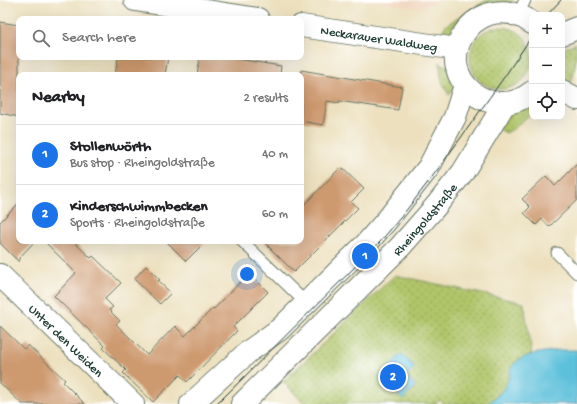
<!DOCTYPE html>
<meta charset="utf-8">
<style>
:root{--surface:#fff;--page:#f6f6f6;--text:#202124;--muted:#757577;--line:#e0e0e0;--accent:#1a73e8}
body{margin:0;font-family:"Gochi Hand",sans-serif;background:var(--page);color:var(--text)}
.controls{position:absolute;right:12px;top:12px;display:grid;overflow:hidden;border-radius:8px;box-shadow:0 4px 16px #0002}
.controls button{width:36px;height:36px;display:grid;place-items:center;padding:0;border:0;border-bottom:1px solid var(--line);background:var(--surface);color:var(--text);font:20px sans-serif}
.you{position:absolute;left:247px;top:274px;width:14px;height:14px;margin:-10px;border:3px solid #fff;border-radius:50%;background:#1a73e8;box-shadow:0 0 0 6px #1a73e833}
.badge{display:grid;place-items:center;width:26px;height:26px;border-radius:50%;background:var(--accent);color:#fff;font-size:13px;font-weight:700}
.pin{position:absolute;translate:-50% -50%;border:2px solid #fff;box-shadow:0 1px 4px #0006}
.list{margin:0;padding:0;list-style:none}
h2{display:flex;justify-content:space-between;align-items:center;height:52px;margin:0;padding:0 16px;font-size:17px}
h2 small{font-size:13px;font-weight:400;color:var(--muted)}
.list li{display:grid;grid-template-columns:26px 1fr auto;gap:12px;align-items:center;box-sizing:border-box;height:60px;padding:0 16px;border-top:1px solid var(--line)}
.list b{display:block;font-size:15px;white-space:nowrap}
.list p{margin:0;font-size:13px;white-space:nowrap;color:var(--muted)}
.list em{font-size:13px;font-style:normal;color:var(--muted)}
.icon{flex:none;width:22px;height:22px;fill:none;stroke:currentColor;stroke-width:2;stroke-linecap:round;stroke-linejoin:round}
.map{position:relative;flex:none;width:577px;height:404px;overflow:hidden}
.search{position:absolute;background:var(--surface);box-shadow:0 4px 16px #0002;left:16px;top:16px;width:288px;height:44px;display:flex;align-items:center;gap:10px;box-sizing:border-box;padding:0 14px;border-radius:8px;color:var(--muted);font-size:15px}
.panel{position:absolute;background:var(--surface);box-shadow:0 4px 16px #0002;left:16px;top:72px;width:288px;height:172px;border-radius:8px}
.map>svg:first-child{display:block}
</style>
<div class="map">
<svg width="577" height="404" viewBox="0 0 577 404">
<defs>
<pattern id="grass-dots" width="8" height="8" patternUnits="userSpaceOnUse"><rect width="8" height="8" fill="#b0c569"/><path d="M2 2h.1M6 6h.1" fill="none" stroke="#8fa157" stroke-width="1.8" stroke-linecap="round"/></pattern>
</defs>
<rect width="100%" height="100%" fill="#fff"/>
<filter id="ink" filterUnits="userSpaceOnUse"><feTurbulence type="fractalNoise" baseFrequency=".025" numOctaves="2"/><feDisplacementMap in="SourceGraphic" scale="8" xChannelSelector="R" yChannelSelector="G"/><feConvolveMatrix kernelMatrix="1 2 1 2 8 2 1 2 1" color-interpolation-filters="sRGB"/></filter>
<filter id="wash" filterUnits="userSpaceOnUse"><feTurbulence type="fractalNoise" baseFrequency=".012" numOctaves="4" result="noise"/><feDisplacementMap in="SourceGraphic" scale="16" xChannelSelector="R" yChannelSelector="G"/><feGaussianBlur stdDeviation="0.9" result="paint"/><feColorMatrix in="noise" values="0 0 0 0 0 0 0 0 0 0 0 0 0 0 0 0 0 1.4 0 .05"/><feComposite in="paint" operator="in"/></filter>
<g filter="url(#wash)">
<rect width="100%" height="100%" fill="#ece0be"/>
<path fill="#f1d5bd" d="M364,0H439L420,8Z"/>
<g fill="url(#grass-dots)" stroke="#68814e">
<path d="M487,0H514L506,6L453,32L439,36L446,25Z"/>
<circle cx="501" cy="58" r="31"/>
<path d="M576,43C577,58 575,71 570,85L562,82V53L565,48Z"/>
<path d="M440,63L448,67L455,88L449,95C442,84 440,76 440,63Z"/>
<path d="M532,101V113C522,120 517,128 506,133L497,128L505,116Z"/>
<path d="M395,275L524,303L532,355L518,361L511,369L508,380L503,390L487,404H444L440,400L436,404H314L313,403L305,404L283,382Z"/>
</g>
<g fill="#5cc0da" stroke="#3e7e87">
<path d="M560,350H577V404H487C496,397 504,391 508,380C510,377 509,372 511,368C520,353 545,352 560,350Z"/>
<path d="M401,354L415,367L406,376L416,386L403,400L379,377Z"/>
</g>
<g id="blocks">
<g fill="#cd996e">
<path d="M0,22L19,25V117L0,113Z"/>
<path d="M118,57H168L165,75H115Z"/>
<path d="M200,57H225L281,66L280,75H197Z"/>
<path d="M301,70L402,87L398,110L339,101V103L327,101L323,125L301,121Z"/>
<path d="M577,164V200L549,227L542,219L536,225L524,213L530,207L522,199L546,176L555,186Z"/>
<path d="M341,167L364,189L351,202L358,208L294,272L263,241H301V208Z"/>
<path d="M19,203V241H35L19,258V262L0,243V222Z"/>
<path d="M44,241H73L91,258L93,256L121,283L105,299L113,307L109,310L120,321L116,324L147,355L175,326L185,336L213,308L214,309L249,273L268,292L233,327L237,331L187,382L180,375L153,402L123,373L126,370L103,348L105,346L54,296L76,273Z"/>
<path d="M166,241H206L186,261Z"/>
<path d="M146,266L160,280L158,281L171,293L160,304L134,279Z"/>
<path d="M0,326L24,349L28,345L65,380L63,382L85,404H22L0,383Z"/>
</g>
</g>
</g>
<g filter="url(#ink)">
<use href="#blocks" fill-opacity="0" stroke="#677664" stroke-width="1"/>
<g fill="none" stroke-linecap="round" stroke-linejoin="round">
<defs>
<g id="service">
<path d="M518,15L525,0"/>
<path d="M242,241L306,303"/>
<path d="M557,253L577,273"/>
</g>
<g id="minor">
<path d="M135,0L258,19"/>
<path d="M532,23C519,13 505,10 489,14C478,18 469,25 463,35C436,78 491,125 532,92"/>
<path id="s1" d="M301,26L457,49"/>
<path d="M562,34L577,28"/>
<path d="M562,91L577,99"/>
<path id="s2" d="M0,275L133,404"/>
<path d="M191,404L248,352L280,329L366,244L387,220L429,167L455,117L465,85"/>
<path id="s3" d="M242,404L400,247L436,206L463,172L505,103"/>
</g>
</defs>
<use href="#service" stroke="#677664" stroke-width="13"/>
<use href="#minor" stroke="#677664" stroke-width="24"/>
<use href="#service" stroke="#fff" stroke-width="11"/>
<use href="#minor" stroke="#fff" stroke-width="22"/>
<g stroke="#1f3d34" stroke-width="1">
<path d="M547,15L561,0"/>
<path d="M217,404L380,242C425,190 464,133 505,76C514,63 523,49 532,36"/>
</g>
</g>
</g>
<g text-anchor="middle" stroke-width="3" stroke-linejoin="round" paint-order="stroke">
<g font-size="13" fill="#1f3d34" stroke="#fff">
<text dy="5" stroke="none"><textPath href="#s1" startOffset="79">Neckarauer Waldweg</textPath></text>
<text dy="5" stroke="none"><textPath href="#s3" startOffset="260">Rheingoldstraße</textPath></text>
<text dy="5" stroke="none"><textPath href="#s2" startOffset="93">Unter den Weiden</textPath></text>
</g>
</g>
</svg>
<div class="controls">
<button>+</button>
<button>−</button>
<button><svg class="icon" aria-label="locate" viewBox="0 0 24 24"><circle cx="12" cy="12" r="6"/><path d="M12 2v4M12 18v4M2 12h4M18 12h4"/></svg></button>
</div>
<div class="you"></div>
<div class="pin badge" style="left:365px;top:256px">1</div>
<div class="pin badge" style="left:393px;top:377px">2</div>
<div class="search"><svg class="icon" aria-label="search" viewBox="0 0 24 24"><circle cx="10" cy="10" r="6"/><path d="M15 15l6 6"/></svg>Search here</div>
<section class="panel">
<h2>Nearby<small>2 results</small></h2>
<ul class="list">
<li><span class="badge">1</span><div><b>Stollenwörth</b><p>Bus stop · Rheingoldstraße</p></div><em>40 m</em></li>
<li><span class="badge">2</span><div><b>Kinderschwimmbecken</b><p>Sports · Rheingoldstraße</p></div><em>60 m</em></li>
</ul>
</section>
</div>
